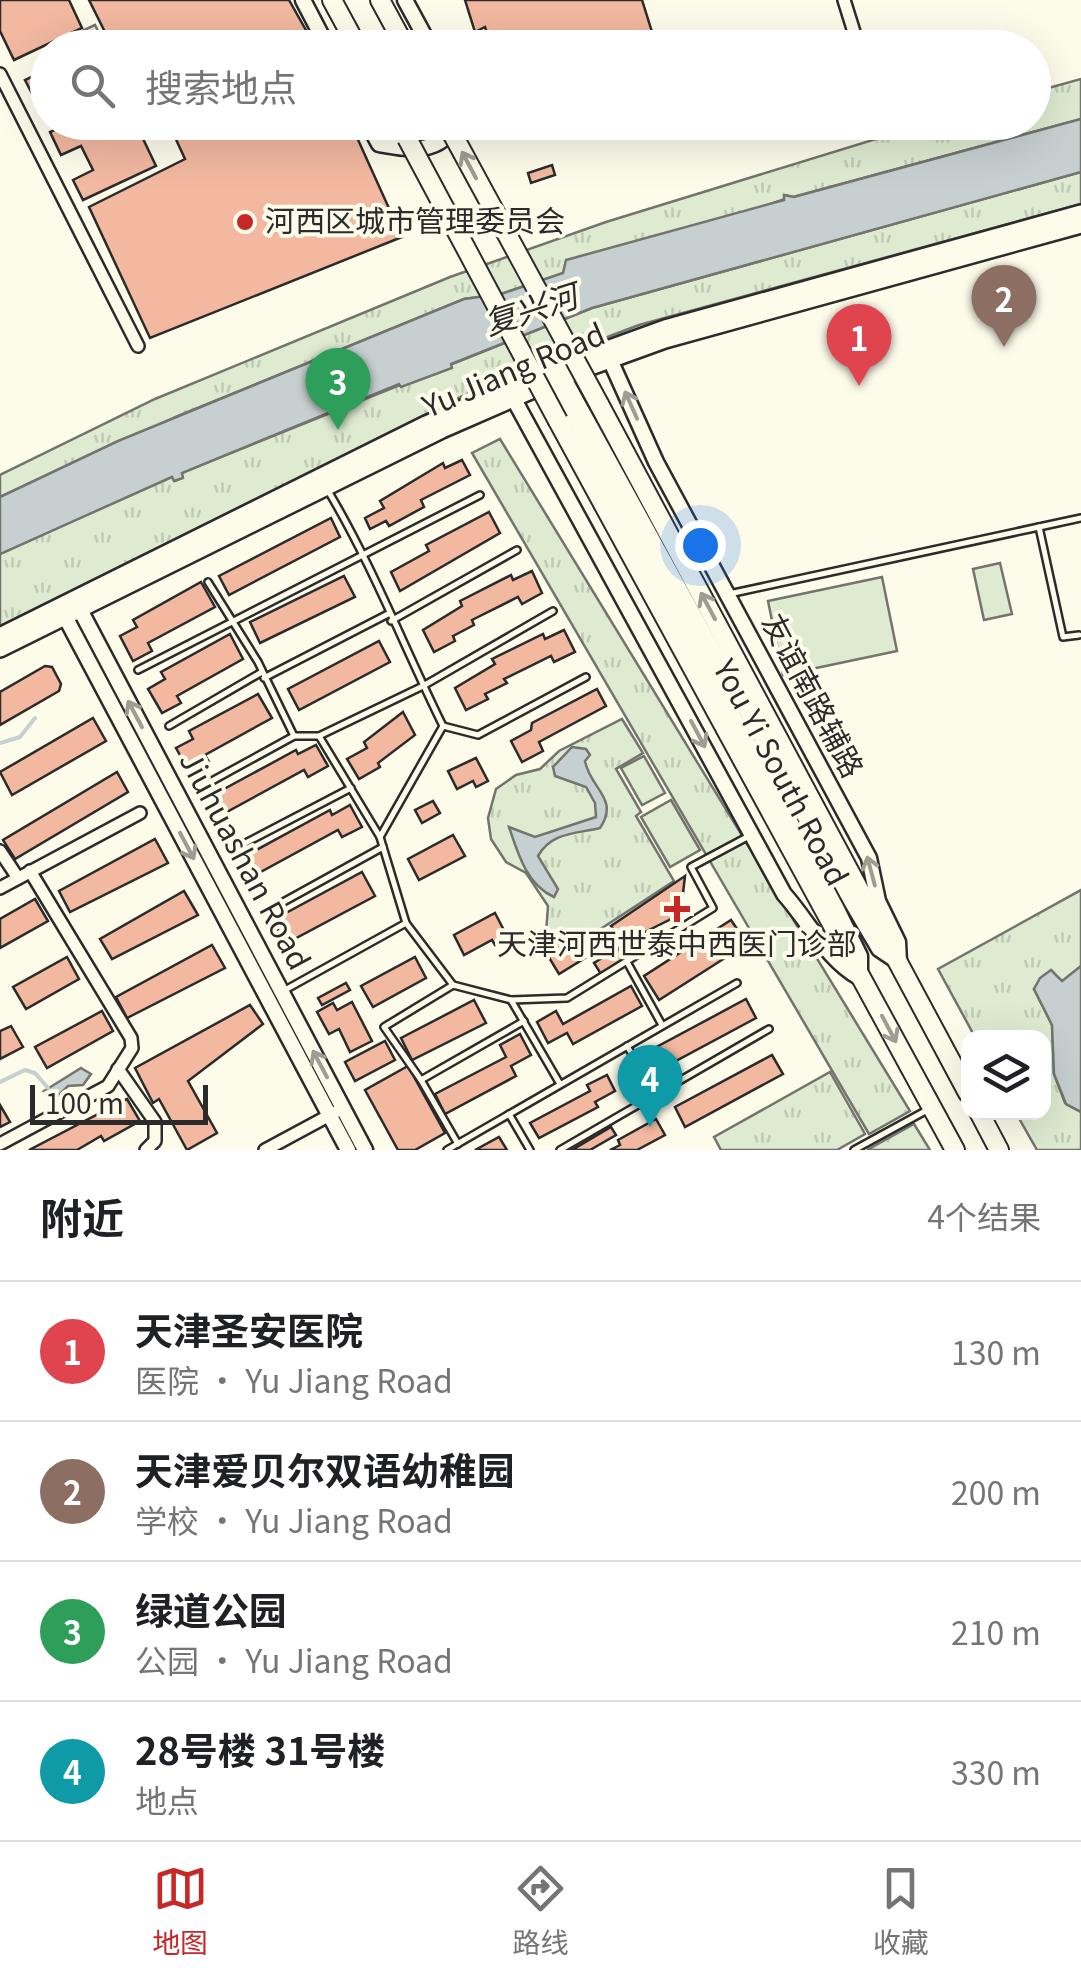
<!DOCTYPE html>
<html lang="zh">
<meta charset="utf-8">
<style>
:root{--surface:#fff;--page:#f6f6f6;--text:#202124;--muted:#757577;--line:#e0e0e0;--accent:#c62828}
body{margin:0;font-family:Georgia,"Noto Sans SC",serif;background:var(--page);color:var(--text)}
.controls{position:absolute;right:30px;bottom:30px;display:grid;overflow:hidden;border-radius:20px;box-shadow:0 10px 40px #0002}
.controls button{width:90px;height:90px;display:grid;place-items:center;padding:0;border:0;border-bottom:2px solid var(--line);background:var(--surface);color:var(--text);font:50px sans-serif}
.scale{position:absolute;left:30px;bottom:25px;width:178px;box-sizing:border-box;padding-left:10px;border:5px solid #2b2b2b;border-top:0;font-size:28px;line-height:35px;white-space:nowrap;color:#2b2b2b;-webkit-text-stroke:8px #fdfbea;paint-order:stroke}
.you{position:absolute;left:700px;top:545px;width:35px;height:35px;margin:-25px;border:8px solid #fff;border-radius:50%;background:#1a73e8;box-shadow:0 0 0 15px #1a73e833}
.badge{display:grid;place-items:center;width:65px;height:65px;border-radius:50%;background:var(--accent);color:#fff;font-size:32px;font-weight:700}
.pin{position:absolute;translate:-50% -82px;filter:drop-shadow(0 2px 5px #0008)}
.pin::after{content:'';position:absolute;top:52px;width:35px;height:30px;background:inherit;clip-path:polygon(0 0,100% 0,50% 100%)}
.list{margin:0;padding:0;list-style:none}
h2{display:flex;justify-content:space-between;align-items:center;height:130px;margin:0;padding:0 40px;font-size:42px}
h2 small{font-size:32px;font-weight:400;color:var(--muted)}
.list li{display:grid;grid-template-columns:65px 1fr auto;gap:30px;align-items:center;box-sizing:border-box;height:140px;padding:0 40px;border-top:2px solid var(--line)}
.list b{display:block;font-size:38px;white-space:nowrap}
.list p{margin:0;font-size:32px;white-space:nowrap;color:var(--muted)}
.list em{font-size:32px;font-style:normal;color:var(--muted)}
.icon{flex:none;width:55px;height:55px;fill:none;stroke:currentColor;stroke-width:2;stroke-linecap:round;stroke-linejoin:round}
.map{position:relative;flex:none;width:1081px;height:1150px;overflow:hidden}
.search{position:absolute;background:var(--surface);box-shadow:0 10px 40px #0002;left:30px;right:30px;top:30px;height:110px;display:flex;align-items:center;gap:25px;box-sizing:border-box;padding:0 35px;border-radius:55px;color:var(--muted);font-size:38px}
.sheet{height:690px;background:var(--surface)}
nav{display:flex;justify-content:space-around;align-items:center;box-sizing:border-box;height:140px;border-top:2px solid var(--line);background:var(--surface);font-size:28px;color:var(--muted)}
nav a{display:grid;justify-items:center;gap:5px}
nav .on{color:var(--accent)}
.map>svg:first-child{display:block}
</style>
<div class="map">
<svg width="1081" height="1150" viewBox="0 0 1081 1150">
<defs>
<pattern id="grass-tufts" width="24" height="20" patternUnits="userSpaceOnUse" patternTransform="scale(2.5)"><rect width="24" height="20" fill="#deebd1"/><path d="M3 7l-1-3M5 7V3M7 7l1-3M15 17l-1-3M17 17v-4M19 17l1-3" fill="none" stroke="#bfcab4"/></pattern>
</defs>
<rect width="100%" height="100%" fill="#fdfbea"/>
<g fill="url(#grass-tufts)" stroke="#74746e" stroke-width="2.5">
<path d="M1081,79V119L793,197L785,195V199L501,294L464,299L178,416L0,497V475L155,399L450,277L606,222L928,123L1034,122V92Z"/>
<path d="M1081,172V204L639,325L499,378L0,626V554L172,476L175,481L182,478L181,473L592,308Z"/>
<path d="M500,439L910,1111L869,1134L472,453Z"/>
<path d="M622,719L643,753L616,769L641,812L636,816L674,881L579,943L570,930L545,946L548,906L526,873L506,862L491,839L488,818L496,789L516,775L540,769L559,751Z"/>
<path d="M1081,890V966L1062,982L1052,971L1034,989L1052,1025L1054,1074L1065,1103L1081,1112V1150H1037L1016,1113L1044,1112V1038L975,1037L938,969Z"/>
<path d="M830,1072L865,1134L837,1150H721L714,1137Z"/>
<path d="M914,1124L930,1150H867Z"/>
</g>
<g fill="#deebd1" stroke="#74746e" stroke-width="2.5">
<path d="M1000,563L1012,614L984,620L973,569Z"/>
<path d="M882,577L897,651L783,675L768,601Z"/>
<path d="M644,756L665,793L642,805L621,768Z"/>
<path d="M671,800L700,850L670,867L641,817Z"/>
</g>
<path fill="#eceadb" stroke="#74746e" stroke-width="2.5" d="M95,25L106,47H74L69,37Z"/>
<g fill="#c7d0d0" stroke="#74746e" stroke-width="2.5">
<path d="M1081,119V172L592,308L451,364L452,368L401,387L399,384L182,473L183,478L174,481L172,477L0,554V497L118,441L464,299L501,294L563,273L566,260L784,200V195L794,197Z"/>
<path d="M572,747L586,749L590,755L585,761C590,789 620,798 600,828C575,834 552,832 538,856L558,889L554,897C527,885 518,854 509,827L535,837L596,817L595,803L586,787L555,776L553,767Z"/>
<path d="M1081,966V1112L1066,1104L1054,1074L1052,1025L1034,989L1040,978L1051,970L1062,981Z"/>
<path d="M81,1068L91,1074L83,1085L68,1086L57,1097L44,1091Z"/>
</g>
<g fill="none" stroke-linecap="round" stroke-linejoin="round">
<g stroke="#c7d0d0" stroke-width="4">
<path d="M0,743L20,737L35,718"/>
<path d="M0,1082L25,1070L35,1073L48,1088"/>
</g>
</g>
<g fill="#f2b8a0" stroke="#2b2b2b" stroke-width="2.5">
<path d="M0,0H69L82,28L14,60L0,31Z"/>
<path d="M89,0H289L316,48H113Z"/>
<path d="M465,0H642L657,48H492L485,27L475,32Z"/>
<path d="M48,69V108L41,111L25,80Z"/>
<path d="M71,122H135L156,166L83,200L73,180L93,170L81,146L61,155L50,132Z"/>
<path d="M168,122H350L402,237L150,338L89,207L185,159Z"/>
<path d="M552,165L555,175L531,183L528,173Z"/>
<path d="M462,460L470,475L421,500L424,507L389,526L386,521L370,529L365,518L384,508L380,501L443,463L445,468Z"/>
<path d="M489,512L500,533L400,591L391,572L429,551L426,545Z"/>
<path d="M331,518L340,537L229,595L219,576Z"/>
<path d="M532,571L542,593L522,604L518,597L472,620L474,625L453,636L455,641L434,652L423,630L462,606L460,601L511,575L513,580Z"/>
<path d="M344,576L355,597L260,643L250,622Z"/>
<path d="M201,582L215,607L148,643L152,651L133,661L120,636L137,627L133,620Z"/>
<path d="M564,630L575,652L554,662L551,656L504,679L507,683L485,694L488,699L466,710L455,688L495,664L492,659L543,634L545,639Z"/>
<path d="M230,634L243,659L177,696L181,703L162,713L148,689L165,679L161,672Z"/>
<path d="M379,641L390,662L299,710L288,689Z"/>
<path d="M45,666L52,667L61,684L59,691L0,725V692Z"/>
<path d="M597,689L606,706L539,742L543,751L522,762L511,741L531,730L532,723Z"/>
<path d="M258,694L272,718L205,755L209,762L190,773L176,748L193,739L189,731Z"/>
<path d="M403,712L415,735L378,763L380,767L359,779L347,759L367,748L364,742Z"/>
<path d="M93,718L106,741L12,795L0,772Z"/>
<path d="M316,745L328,766L308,777L304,770L212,820L202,801L296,750L298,754Z"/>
<path d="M476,758L488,781L476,787L473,781L457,789L448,771Z"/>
<path d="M117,772L128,792L15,859L3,840Z"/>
<path d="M433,801L440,813L422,823L415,810Z"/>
<path d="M350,805L362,827L342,837L338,830L246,880L236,861L330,810L332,815Z"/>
<path d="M453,835L465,856L419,880L408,859Z"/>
<path d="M155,839L168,863L70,912L59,891Z"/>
<path d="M362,872L375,896L285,944L273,920Z"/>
<path d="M685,876L682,902L691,909L625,942L611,926Z"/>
<path d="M184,891L198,915L112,959L100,939Z"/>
<path d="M35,899L48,921L0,948V919Z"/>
<path d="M495,913L508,938L495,945L492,940L464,955L454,935Z"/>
<path d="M731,920L747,944L659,1000L644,976Z"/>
<path d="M570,936L585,958L559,974L545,951Z"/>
<path d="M212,945L225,968L127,1018L116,997Z"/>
<path d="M618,948L625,959L601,974L594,963Z"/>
<path d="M67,957L79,979L26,1009L13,987Z"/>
<path d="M415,957L426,978L373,1007L361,986Z"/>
<path d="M346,983L350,990L322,1005L318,998Z"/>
<path d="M631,986L642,1006L573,1044L567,1033L548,1043L537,1022L556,1011L563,1024Z"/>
<path d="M746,999L756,1018L659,1070L649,1051Z"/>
<path d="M474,1000L486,1023L412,1060L401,1038Z"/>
<path d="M352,1002L372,1041L350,1052L339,1029L329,1034L317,1012L333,1003L337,1010Z"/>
<path d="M250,1005L263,1024L188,1081L217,1133L187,1150L159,1099L153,1103L135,1068Z"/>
<path d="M102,1011L113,1031L47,1068L35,1047Z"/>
<path d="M11,1026L23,1047L0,1059V1031Z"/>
<path d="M520,1034L531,1055L511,1066L516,1076L445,1114L435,1094L506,1057L500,1045Z"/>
<path d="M385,1041L395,1060L355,1081L345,1062Z"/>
<path d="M772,1055L783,1074L685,1127L675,1107Z"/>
<path d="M408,1066L445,1133L415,1150H398L365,1090Z"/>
<path d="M607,1075L615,1091L595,1102L598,1107L539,1138L530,1123L590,1091L587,1085Z"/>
<path d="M127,1099L140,1121L104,1141L101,1136L77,1150H29Z"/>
<path d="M0,1105L10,1122L0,1127Z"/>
<path d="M656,1119L665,1135L637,1150H610L620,1145L618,1140Z"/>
<path d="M611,1127L616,1135L590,1150H572Z"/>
<path d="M499,1137L507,1150H475Z"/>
</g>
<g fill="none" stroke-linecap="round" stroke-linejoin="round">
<defs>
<g id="service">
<path d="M327,489C372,564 404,647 443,726L380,837"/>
<path d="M208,582L258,662L294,736H319L380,837L406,923L453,985L511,1000L567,998L713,908L691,867L749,836"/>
<path d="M729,594L1039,527"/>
<path d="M391,621L517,550"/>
<path d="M1079,635L1063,637L1039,527L1081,518"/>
<path d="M138,670L480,495"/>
<path d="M264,678L388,614"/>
<path d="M169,726L262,672"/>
<path d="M443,726L478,735L586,677"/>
<path d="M319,736L423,686L553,611"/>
<path d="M201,787L294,736"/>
<path d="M234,849L351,788"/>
<path d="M267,911L383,847"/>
<path d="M627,962L662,1025"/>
<path d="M285,990L406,923"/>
<path d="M511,1000L560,1084"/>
<path d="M627,1046L656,1094"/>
<path d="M421,1080L384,1027L453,985"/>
<path d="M509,1114L530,1150"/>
<path d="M458,1144L421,1080L524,1021"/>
<path d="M447,1150L737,983"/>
<path d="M560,1150L769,1029"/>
<path d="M854,1150L929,1109"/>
</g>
<g id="minor">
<path d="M844,0L859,48"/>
<path d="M0,74L138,346"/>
<path d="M0,851L18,878"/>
<path d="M0,888L140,813"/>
<path d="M118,1069L155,1122V1141L146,1150"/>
<path d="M0,1144L108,1086L132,1048L131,1038L30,871"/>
<path d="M265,1150L343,1108"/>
</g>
<g id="tertiary">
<path d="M303,0L328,48"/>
<path d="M405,0L431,48"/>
<path d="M367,122L379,144C413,150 438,155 459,122"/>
<path d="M607,353L656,462L869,858L878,901L898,942L899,962"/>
<path d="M560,371L852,903L879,949L894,959"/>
<path d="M510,392L784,894C809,922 827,960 860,978V956L837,909L551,375"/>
<path d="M76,602L365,1150"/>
<path d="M60,607L348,1150"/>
</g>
<g id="secondary">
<path d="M0,636L426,424L549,370L665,328L1081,213"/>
<path d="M0,649L442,430L563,377L665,340L1081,225"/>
</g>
<g id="primary">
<path d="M332,0L358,48"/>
<path d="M380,0L406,48"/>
<path d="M599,404L968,1093"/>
<path d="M558,421L955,1150"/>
<path d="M979,1112L999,1150"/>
</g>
</defs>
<use href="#service" stroke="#2b2b2b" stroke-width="10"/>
<use href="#minor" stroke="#2b2b2b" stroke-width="16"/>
<use href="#tertiary" stroke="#2b2b2b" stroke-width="19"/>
<use href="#secondary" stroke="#2b2b2b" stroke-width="20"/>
<use href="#primary" stroke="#2b2b2b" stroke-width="22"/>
<use href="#service" stroke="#fdfbea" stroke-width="5"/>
<use href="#minor" stroke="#fdfbea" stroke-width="11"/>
<use href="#tertiary" stroke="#fdfbea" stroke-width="14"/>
<use href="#secondary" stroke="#fdfbea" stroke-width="15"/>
<use href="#primary" stroke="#fdfbea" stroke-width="18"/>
<defs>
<g id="primary-bridge">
<path d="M446,122L599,404"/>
<path d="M407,138L558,421"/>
</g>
</defs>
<use href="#primary-bridge" stroke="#2b2b2b" stroke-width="22" stroke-linecap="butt"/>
<use href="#primary-bridge" stroke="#fdfbea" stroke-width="18"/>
</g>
<defs><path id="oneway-shaft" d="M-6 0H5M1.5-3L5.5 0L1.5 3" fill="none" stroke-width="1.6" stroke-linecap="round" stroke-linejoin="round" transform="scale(2.5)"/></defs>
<g stroke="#9e9d94">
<use href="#oneway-shaft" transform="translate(469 165) rotate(-118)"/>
<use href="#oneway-shaft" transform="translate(631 405) rotate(-114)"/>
<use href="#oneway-shaft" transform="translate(708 606) rotate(-118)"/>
<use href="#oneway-shaft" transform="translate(135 714) rotate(-118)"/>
<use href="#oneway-shaft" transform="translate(698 734) rotate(62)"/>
<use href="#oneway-shaft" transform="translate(187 846) rotate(62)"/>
<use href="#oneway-shaft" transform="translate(871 871) rotate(-105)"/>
<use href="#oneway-shaft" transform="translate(889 1029) rotate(62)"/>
<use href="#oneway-shaft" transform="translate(320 1064) rotate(-118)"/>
</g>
<g fill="#c62828" stroke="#fdfbea" stroke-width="4">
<circle cx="245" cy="222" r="10"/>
<path d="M672 894h10v10h10v10h-10v10h-10v-10h-10v-10h10z"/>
</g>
<g text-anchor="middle" stroke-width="8" stroke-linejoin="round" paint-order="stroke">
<g font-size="30" fill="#2b2b2b" stroke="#fdfbea" text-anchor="start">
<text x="265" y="232">河西区城市管理委员会</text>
<text x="677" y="955" text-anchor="middle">天津河西世泰中西医门诊部</text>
</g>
<g font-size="30" fill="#2b2b2b" stroke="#fdfbea">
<text transform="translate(514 371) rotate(-23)" y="10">Yu Jiang Road</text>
<text transform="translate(812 696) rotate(62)" y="10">友谊南路辅路</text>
<text transform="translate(780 773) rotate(62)" y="10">You Yi South Road</text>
<text transform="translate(244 861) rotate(62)" y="10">Jiuhuashan Road</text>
</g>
<g font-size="32" font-style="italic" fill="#2b2b2b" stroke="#fdfbea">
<text transform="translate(531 310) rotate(-18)" y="11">复兴河</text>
</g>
</g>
</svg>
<div class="controls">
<button><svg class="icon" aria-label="layers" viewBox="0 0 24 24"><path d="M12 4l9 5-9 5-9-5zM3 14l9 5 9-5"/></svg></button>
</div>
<div class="scale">100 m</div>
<div class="you"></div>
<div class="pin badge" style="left:859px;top:386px;background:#e0444e">1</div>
<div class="pin badge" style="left:1004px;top:347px;background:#8d6e63">2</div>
<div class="pin badge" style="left:338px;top:430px;background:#2e9e5b">3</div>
<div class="pin badge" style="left:650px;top:1127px;background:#0f9aa8">4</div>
<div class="search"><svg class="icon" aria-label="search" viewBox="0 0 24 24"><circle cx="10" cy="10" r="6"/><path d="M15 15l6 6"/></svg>搜索地点</div>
</div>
<section class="sheet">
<h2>附近<small>4个结果</small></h2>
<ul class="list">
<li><span class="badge" style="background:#e0444e">1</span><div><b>天津圣安医院</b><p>医院 · Yu Jiang Road</p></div><em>130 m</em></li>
<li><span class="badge" style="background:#8d6e63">2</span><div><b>天津爱贝尔双语幼稚园</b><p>学校 · Yu Jiang Road</p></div><em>200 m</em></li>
<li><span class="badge" style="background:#2e9e5b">3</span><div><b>绿道公园</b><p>公园 · Yu Jiang Road</p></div><em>210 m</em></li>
<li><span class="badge" style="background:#0f9aa8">4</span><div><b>28号楼 31号楼</b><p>地点</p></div><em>330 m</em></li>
</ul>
</section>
<nav>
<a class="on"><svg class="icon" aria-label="map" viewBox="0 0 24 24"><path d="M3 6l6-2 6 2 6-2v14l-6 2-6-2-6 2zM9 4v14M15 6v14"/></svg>地图</a>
<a><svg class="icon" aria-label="directions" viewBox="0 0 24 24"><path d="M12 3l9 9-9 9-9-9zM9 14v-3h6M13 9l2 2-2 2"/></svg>路线</a>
<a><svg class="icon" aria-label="saved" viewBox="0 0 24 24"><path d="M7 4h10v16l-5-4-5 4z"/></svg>收藏</a>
</nav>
